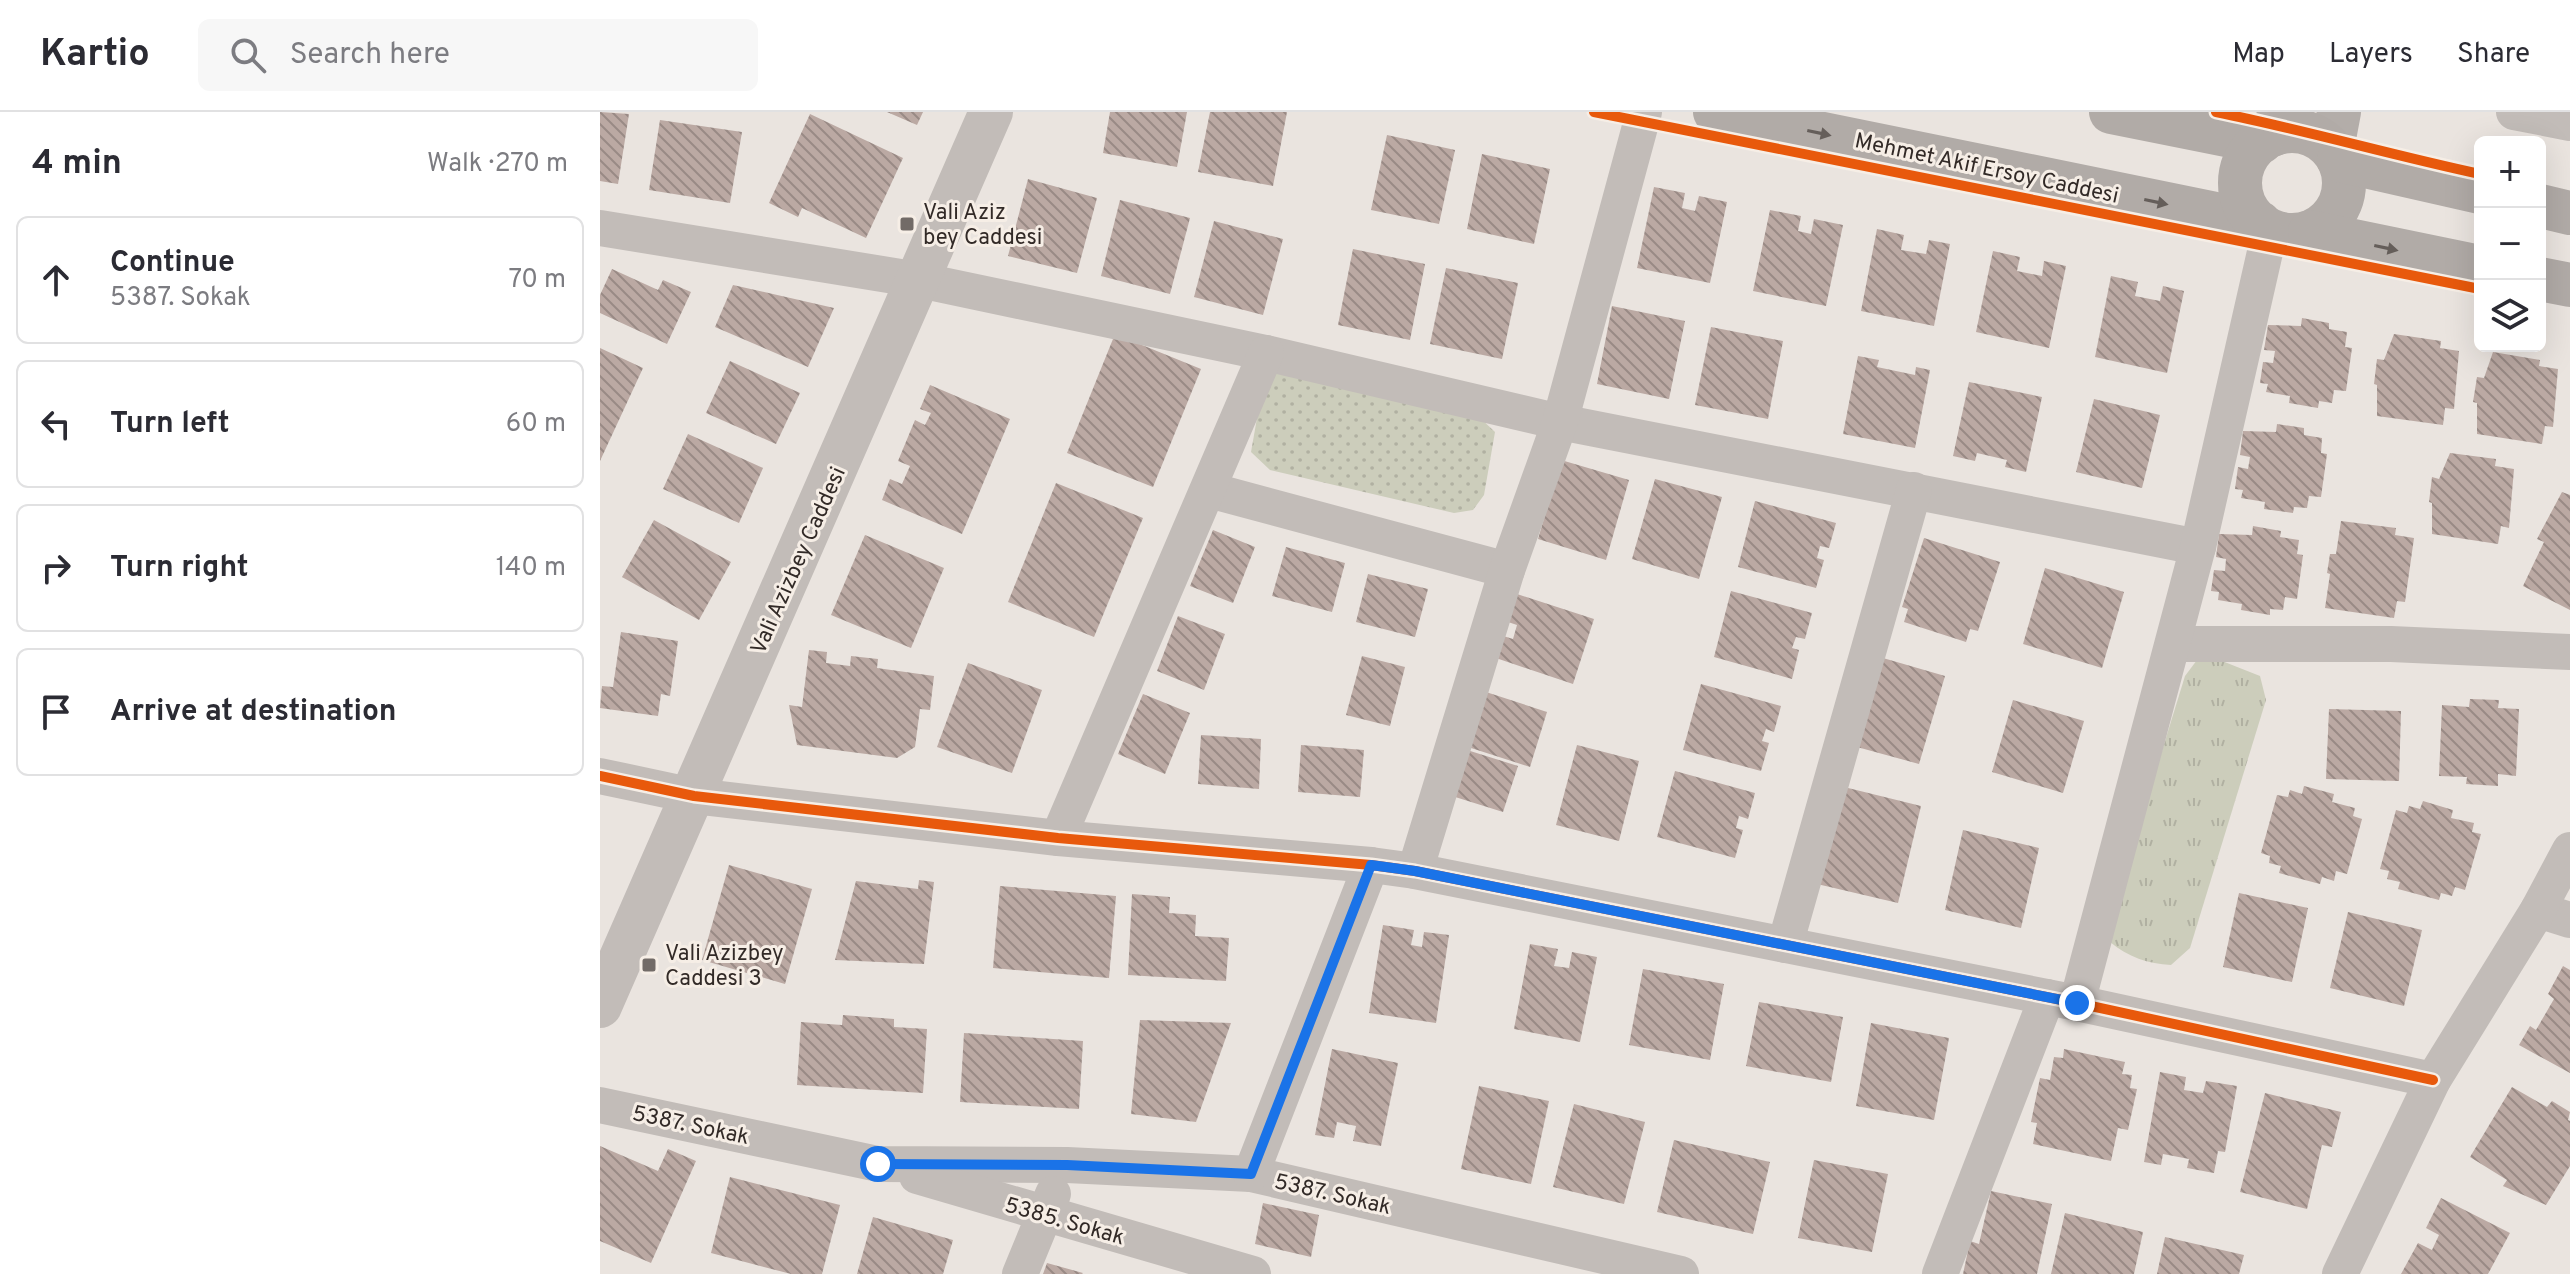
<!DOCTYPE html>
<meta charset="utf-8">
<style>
:root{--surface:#fff;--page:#f7f7f7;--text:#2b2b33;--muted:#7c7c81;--line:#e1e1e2}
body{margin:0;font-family:Overpass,sans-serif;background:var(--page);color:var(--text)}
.controls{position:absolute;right:24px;top:24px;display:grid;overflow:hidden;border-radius:12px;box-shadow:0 8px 32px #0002}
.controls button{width:72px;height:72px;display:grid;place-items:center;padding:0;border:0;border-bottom:2px solid var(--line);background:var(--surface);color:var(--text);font:40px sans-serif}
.stop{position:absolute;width:24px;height:24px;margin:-18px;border:6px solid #1a73e8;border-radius:50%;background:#fff}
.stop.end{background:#1a73e8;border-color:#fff;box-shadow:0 2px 8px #0008}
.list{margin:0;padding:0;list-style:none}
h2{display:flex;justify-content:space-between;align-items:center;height:104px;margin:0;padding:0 32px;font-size:34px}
h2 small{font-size:26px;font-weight:400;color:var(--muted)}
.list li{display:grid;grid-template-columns:52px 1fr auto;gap:24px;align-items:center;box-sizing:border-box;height:128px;margin:0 16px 16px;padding:0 16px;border:2px solid var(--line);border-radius:12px}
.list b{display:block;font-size:30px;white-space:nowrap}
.list p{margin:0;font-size:26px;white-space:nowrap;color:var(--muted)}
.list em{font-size:26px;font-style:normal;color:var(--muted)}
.icon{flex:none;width:44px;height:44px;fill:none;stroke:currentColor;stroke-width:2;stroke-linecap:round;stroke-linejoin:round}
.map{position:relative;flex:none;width:1970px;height:1162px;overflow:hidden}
header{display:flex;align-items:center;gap:48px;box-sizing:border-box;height:112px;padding:0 40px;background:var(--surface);border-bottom:2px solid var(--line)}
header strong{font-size:38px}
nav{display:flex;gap:44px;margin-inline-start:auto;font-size:28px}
.search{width:560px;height:72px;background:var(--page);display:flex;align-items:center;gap:20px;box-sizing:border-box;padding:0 28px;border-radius:12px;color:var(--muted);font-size:30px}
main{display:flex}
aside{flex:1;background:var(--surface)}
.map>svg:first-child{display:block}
</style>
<header>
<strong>Kartio</strong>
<div class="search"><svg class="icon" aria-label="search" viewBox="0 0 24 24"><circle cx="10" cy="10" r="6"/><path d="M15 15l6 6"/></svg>Search here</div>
<nav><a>Map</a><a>Layers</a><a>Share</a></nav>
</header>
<main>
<aside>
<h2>4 min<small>Walk · 270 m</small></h2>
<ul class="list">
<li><svg class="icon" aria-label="ahead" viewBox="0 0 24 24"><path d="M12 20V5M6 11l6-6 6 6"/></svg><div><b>Continue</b><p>5387. Sokak</p></div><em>70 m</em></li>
<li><svg class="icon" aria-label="left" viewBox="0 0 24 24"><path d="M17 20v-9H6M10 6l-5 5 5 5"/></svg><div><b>Turn left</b></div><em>60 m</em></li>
<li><svg class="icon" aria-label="right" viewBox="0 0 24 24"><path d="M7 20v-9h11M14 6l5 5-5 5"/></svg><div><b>Turn right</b></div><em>140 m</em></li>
<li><svg class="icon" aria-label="arrive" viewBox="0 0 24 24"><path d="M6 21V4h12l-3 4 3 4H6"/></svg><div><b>Arrive at destination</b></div></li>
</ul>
</aside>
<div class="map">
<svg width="1970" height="1162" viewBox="0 0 1970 1162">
<defs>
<pattern id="grass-dots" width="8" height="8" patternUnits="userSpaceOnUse" patternTransform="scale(2)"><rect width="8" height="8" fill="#cccdbb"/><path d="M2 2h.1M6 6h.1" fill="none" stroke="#b0b0a1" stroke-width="1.8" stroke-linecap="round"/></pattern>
<pattern id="park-tufts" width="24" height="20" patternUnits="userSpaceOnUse" patternTransform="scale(2)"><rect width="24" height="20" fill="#cccdbb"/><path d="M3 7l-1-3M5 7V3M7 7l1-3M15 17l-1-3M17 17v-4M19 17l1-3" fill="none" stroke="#b0b0a1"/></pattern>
<pattern id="building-back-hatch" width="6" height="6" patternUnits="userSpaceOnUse" patternTransform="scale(2)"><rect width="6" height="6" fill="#bba9a3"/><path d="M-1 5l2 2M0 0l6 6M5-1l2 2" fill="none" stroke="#998a85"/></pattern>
</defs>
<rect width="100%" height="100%" fill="#eae4df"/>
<path fill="url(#grass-dots)" d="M693,259L877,303L895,320L884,383L873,398L854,401L670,358L651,340L662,278L674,262Z"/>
<path fill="url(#park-tufts)" d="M1617,547L1660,564L1666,588L1590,836L1571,853C1548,852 1528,845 1510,830L1509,811L1585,564L1597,548Z"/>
<g fill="url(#building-back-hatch)">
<path d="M0,0L29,2L18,72L0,69Z"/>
<path d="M287,0H323L317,13Z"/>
<path d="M510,0H587L577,55L503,41Z"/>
<path d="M610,0H687L673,74L598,60Z"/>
<path d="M210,2L303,46L266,126L202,96L198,105L169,91Z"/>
<path d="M60,8L142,20L130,91L49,78Z"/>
<path d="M787,23L855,38L839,112L771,98Z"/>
<path d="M882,42L950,57L934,132L867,117Z"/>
<path d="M428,67L497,86L477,161L408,144Z"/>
<path d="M1054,75L1085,81L1082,96L1095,99L1099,84L1127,90L1110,171L1037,156Z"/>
<path d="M520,88L590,106L570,182L501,164Z"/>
<path d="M1170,98L1201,104L1198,119L1211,122L1214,107L1243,113L1226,194L1153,179Z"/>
<path d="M614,109L683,127L663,203L594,185Z"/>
<path d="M1277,117L1304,123L1301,138L1326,142L1329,128L1350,132L1334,214L1261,199Z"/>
<path d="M753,137L825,152L810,228L738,213Z"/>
<path d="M1393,139L1420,145L1417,159L1442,164L1444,149L1466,154L1449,236L1376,220Z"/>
<path d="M846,156L918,171L902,247L830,232Z"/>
<path d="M12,157L58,178L63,168L91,180L67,232L0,201V183Z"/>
<path d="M1511,164L1538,170L1535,184L1560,189L1563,174L1584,179L1567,261L1495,245Z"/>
<path d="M133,173L234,196L208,255L115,215Z"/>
<path d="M1012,194L1085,209L1069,287L997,272Z"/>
<path d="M1702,206L1729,211V217L1747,220L1745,235L1752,236L1746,279L1734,278L1732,291L1719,289L1718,296L1689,291L1690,284L1666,280L1668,272L1660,271L1663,250L1673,251L1675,239L1664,238L1668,213L1701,214Z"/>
<path d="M1111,215L1183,229L1168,307L1095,293Z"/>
<path d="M515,222L601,257L553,375L467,341Z"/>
<path d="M1794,222L1841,229L1840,236L1859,239L1854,297L1845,296L1843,313L1777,304V273L1774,272L1777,247L1784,248Z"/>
<path d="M0,236L43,256L0,349Z"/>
<path d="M1893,240L1940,248L1939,254L1958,257L1953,315L1945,314L1942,332L1877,322V291L1873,290L1877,265L1884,266Z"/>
<path d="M1258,244L1279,248L1277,255L1315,263L1316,255L1330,258L1315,336L1243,322Z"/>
<path d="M130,249L200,281L176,332L106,301Z"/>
<path d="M1369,270L1442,285L1426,360L1405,355L1407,348L1377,341L1375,349L1353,344Z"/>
<path d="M330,273L410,307L362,422L282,388L290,367L302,372L310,354L298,349L315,308L325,313L331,301L320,297Z"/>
<path d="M1494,287L1560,303L1542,376L1476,360Z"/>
<path d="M1677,312L1704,316V323L1722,326L1721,341L1727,342L1721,385L1709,384L1707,396L1694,395L1693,401L1664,397L1665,390L1641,386L1643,378L1635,377L1638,355L1648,357L1650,345L1640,343L1643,319L1676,320Z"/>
<path d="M88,322L163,356L139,411L63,377Z"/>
<path d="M1850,341L1896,347L1895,354L1914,357L1909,416L1901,414L1898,432L1832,422V391L1829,390L1832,365L1839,367Z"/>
<path d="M961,348L1029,368L1006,448L938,427Z"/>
<path d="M1055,367L1122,385L1099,467L1032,447Z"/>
<path d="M456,371L543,406L494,525L408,490Z"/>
<path d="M1962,380L1970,383V498L1923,474L1944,430L1937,427Z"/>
<path d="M1155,389L1236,411L1229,436L1220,434L1217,446L1224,448L1216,476L1138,455Z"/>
<path d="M54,408L131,450L99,508L22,465Z"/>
<path d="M1741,409L1796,416L1795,423L1814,426L1805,490L1797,489L1794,506L1725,496L1730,462L1727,461L1730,442H1736Z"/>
<path d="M1653,414L1681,419L1680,425L1699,428L1697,442L1703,443L1697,487L1685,485L1683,498L1670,497V503L1641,498L1642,492L1618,488L1619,480L1611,479L1614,458L1625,459L1626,447L1616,445L1619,422L1652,423Z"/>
<path d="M613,418L655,435L633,491L590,474Z"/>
<path d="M265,423L344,456L311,536L231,503Z"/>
<path d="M1324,426L1400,450L1378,519L1370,517L1366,530L1304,510L1308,497L1302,495Z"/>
<path d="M686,435L745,451L732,500L672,484Z"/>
<path d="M1445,456L1524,480L1502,556L1423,532Z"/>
<path d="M768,462L828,477L815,525L756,510Z"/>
<path d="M1131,479L1212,501L1205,527L1196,525L1192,536L1199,538L1192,567L1114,545Z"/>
<path d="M914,481L994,507L973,572L893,545L900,523L913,527L917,513L905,509Z"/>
<path d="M578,504L625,522L604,578L557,559Z"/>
<path d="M21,520L78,529L70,584L61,582L58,604L0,596L2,574L13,575Z"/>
<path d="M209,538L227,540L226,551L250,554L251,544L278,547L277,556L334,564L330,598L320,597L315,635L297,646L197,633L189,593L202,595Z"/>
<path d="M762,544L805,555L790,614L746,603Z"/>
<path d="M1283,546L1345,564L1319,652L1257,635Z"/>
<path d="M368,551L442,578L412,661L337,635Z"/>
<path d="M1101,572L1181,594L1174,620L1166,617L1162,629L1169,631L1161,659L1083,638Z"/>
<path d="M886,580L947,600L930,655L868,635Z"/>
<path d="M543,582L590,601L565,662L518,642Z"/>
<path d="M1870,587L1899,588L1898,596L1919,597L1916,664L1898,662V674L1866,672L1867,665L1839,664L1842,593L1869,595Z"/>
<path d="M1413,588L1484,609L1463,681L1392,660Z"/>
<path d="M1729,597L1801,599L1799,669L1726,667Z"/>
<path d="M601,623L661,627L659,677L598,672Z"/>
<path d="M701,633L764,638L760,685L698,680Z"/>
<path d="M977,633L1039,649L1019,729L956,713Z"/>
<path d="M867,638L918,654L903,700L852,684Z"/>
<path d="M1075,659L1155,681L1148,707L1139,704L1136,716L1143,718L1135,746L1057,725Z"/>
<path d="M1240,674L1321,694L1298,791L1217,772Z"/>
<path d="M1704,674L1734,682L1732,690L1755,696L1753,704L1762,707L1747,762L1736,759L1734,769L1722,765L1720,772L1679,761L1681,754L1669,751L1670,744L1661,741L1677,683L1688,685L1690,678L1702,682Z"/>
<path d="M1823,689L1853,698L1851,706L1874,711L1872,720L1881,722L1865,778L1855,775L1852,784L1841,781L1839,788L1798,777L1800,770L1787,767L1789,759L1780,757L1796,698L1807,701L1809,694L1820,697Z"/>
<path d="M1363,718L1439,736L1421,816L1345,798Z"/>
<path d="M129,753L212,777L185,872L102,848Z"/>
<path d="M319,768L334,770L324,852L235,848L256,769L318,777Z"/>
<path d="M400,774L516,784L509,866L393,856Z"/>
<path d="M1639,781L1708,796L1692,870L1623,855Z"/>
<path d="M532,782L570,785L569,801L596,803L595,824L629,826L626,869L528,863Z"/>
<path d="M1748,800L1822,818L1804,894L1730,876Z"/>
<path d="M783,813L814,818L811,833L822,835L824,820L849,823L836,911L769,901Z"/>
<path d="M930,832L958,837L954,854L969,856L972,840L997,845L980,930L914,917Z"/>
<path d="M1963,854L1970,858V961L1919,933L1930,914L1936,918L1954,887L1948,882Z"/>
<path d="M1043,857L1124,872L1110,948L1029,933Z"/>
<path d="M1159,890L1243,905L1231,970L1146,954Z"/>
<path d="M243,903L294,907V915L327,917L323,981L197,973L201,910L242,913Z"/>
<path d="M540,908L631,911L596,1010L531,1002Z"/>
<path d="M1271,911L1349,926L1334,1008L1256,994Z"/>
<path d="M364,921L483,929L479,997L360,990Z"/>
<path d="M732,937L798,951L781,1034L753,1029L756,1014L737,1010L734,1026L715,1023Z"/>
<path d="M1464,937L1525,950L1522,962L1532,963L1530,976L1537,977L1528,1018L1518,1016L1511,1049L1433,1032L1437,1011L1431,1010L1440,966L1450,968L1454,945L1463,946Z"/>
<path d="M1560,960L1586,965L1584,978L1603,981L1606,969L1637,974L1625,1040L1618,1039L1614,1061L1587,1056L1589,1047L1563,1042L1561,1053L1544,1050Z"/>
<path d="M879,974L949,989L931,1072L861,1057Z"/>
<path d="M1912,975L1947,995L1952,989L1970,1000L1968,1008L1970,1009V1054L1946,1093L1903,1074L1907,1068L1870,1045Z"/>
<path d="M1665,981L1741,1000L1732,1035L1722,1033L1707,1097L1640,1080Z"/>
<path d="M974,992L1045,1010L1024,1092L953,1075Z"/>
<path d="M1074,1028L1170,1050L1153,1122L1057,1100Z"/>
<path d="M0,1034L58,1059L68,1037L96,1049L51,1151L0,1129Z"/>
<path d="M1214,1048L1288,1062L1272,1140L1198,1126Z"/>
<path d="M130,1065L240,1093L222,1162H191L111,1141Z"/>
<path d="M1391,1079L1452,1092L1437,1162H1363L1370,1129L1379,1132Z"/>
<path d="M1841,1086L1910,1121L1888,1162H1801L1818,1131L1832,1138L1839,1123L1826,1116Z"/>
<path d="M663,1091L719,1103L711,1145L655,1132Z"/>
<path d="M1465,1101L1543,1120L1534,1162H1451Z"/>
<path d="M273,1105L353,1128L343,1162H257Z"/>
<path d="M1565,1125L1644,1143L1639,1162H1557Z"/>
<path d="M447,1151L483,1161L482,1162H443Z"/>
</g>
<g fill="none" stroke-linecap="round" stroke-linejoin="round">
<g stroke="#c2bcb8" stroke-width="36">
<path d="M1914,0L1970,11"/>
<path d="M0,116L319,168L666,241L960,310L1598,435"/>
<path d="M609,378L907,458"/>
<path d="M1573,532H1791L1970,540"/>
<path d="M0,664L94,684L458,726L771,753L815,759L1477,891L1833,968"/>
<path d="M458,726L666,241"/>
<path d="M815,759L907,458L960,310L1044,0"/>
<path d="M1938,798L1970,808"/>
<path d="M1185,833L1314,378"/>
<path d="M1477,891L1598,435L1670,118"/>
<path d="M0,993L278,1052L467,1053L651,1062L1081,1162"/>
<path d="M651,1062L771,753"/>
<path d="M317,1064L653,1162"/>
<path d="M420,1162L453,1082"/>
<path d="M1340,1162L1447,885"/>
<path d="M1740,1162L1833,968L1938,798L1970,738"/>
</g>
<path stroke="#c2bcb8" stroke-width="44" d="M0,894L391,0"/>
<g stroke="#b3ada9" stroke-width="44">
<path d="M1675,22L1679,0"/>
<path d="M1732,37L1739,0"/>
</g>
<g stroke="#b1aba7" stroke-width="44">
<path d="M1115,0L1660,111"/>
<path d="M1511,0L1661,30"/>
<circle cx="1692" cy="71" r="52"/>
<path d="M1739,48L1880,80"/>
<path d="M1940,94L1970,101"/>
<path d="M1710,120L1880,155"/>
<path d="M1940,167L1970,173"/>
</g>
<defs>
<g id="cycleway">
<path d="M994,0L1880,177"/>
<path d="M1616,0C1705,18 1791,43 1880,62"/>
<path d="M0,664L94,684L458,726L771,753L815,759L1477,891L1833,968"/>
</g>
</defs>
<use href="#cycleway" stroke="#f6eee6" stroke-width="15"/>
<use href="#cycleway" stroke="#e8590c" stroke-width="10"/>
</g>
<defs><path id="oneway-solid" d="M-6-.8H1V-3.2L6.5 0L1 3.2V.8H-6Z" transform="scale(2)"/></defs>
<g fill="#655e5a">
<use href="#oneway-solid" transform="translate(1219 21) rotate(12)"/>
<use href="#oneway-solid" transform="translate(1556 90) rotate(12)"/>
<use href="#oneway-solid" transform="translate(1786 136) rotate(12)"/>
</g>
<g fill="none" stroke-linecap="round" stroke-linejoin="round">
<path stroke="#1a73e8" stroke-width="10" d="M278,1052L467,1053L651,1062L771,753L815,759L1477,891"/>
</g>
<g fill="#726b67" stroke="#f6eee6" stroke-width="3">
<rect x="299" y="104" width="16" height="16" rx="4"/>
<rect x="41" y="845" width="16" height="16" rx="4"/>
</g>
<g text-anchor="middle" stroke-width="6" stroke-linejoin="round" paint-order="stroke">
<g font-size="22" fill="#322a27" stroke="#f6eee6">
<text transform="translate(1387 55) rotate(12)" y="8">Mehmet Akif Ersoy Caddesi</text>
<text transform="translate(197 448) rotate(-66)" y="8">Vali Azizbey Caddesi</text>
<text transform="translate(91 1012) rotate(12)" y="8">5387. Sokak</text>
<text transform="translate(733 1081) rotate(13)" y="8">5387. Sokak</text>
<text transform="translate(465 1108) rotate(16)" y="8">5385. Sokak</text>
</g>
<g font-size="22" fill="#322a27" stroke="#f6eee6" text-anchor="start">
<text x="323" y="107">Vali Aziz<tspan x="323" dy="25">bey Caddesi</tspan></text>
<text x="65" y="848">Vali Azizbey<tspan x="65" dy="25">Caddesi 3</tspan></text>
</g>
</g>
</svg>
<div class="controls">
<button>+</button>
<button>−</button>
<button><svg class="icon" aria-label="layers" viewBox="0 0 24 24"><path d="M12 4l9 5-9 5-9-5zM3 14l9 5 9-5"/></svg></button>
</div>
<div class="stop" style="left:278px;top:1052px"></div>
<div class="stop end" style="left:1477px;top:891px"></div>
</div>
</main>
